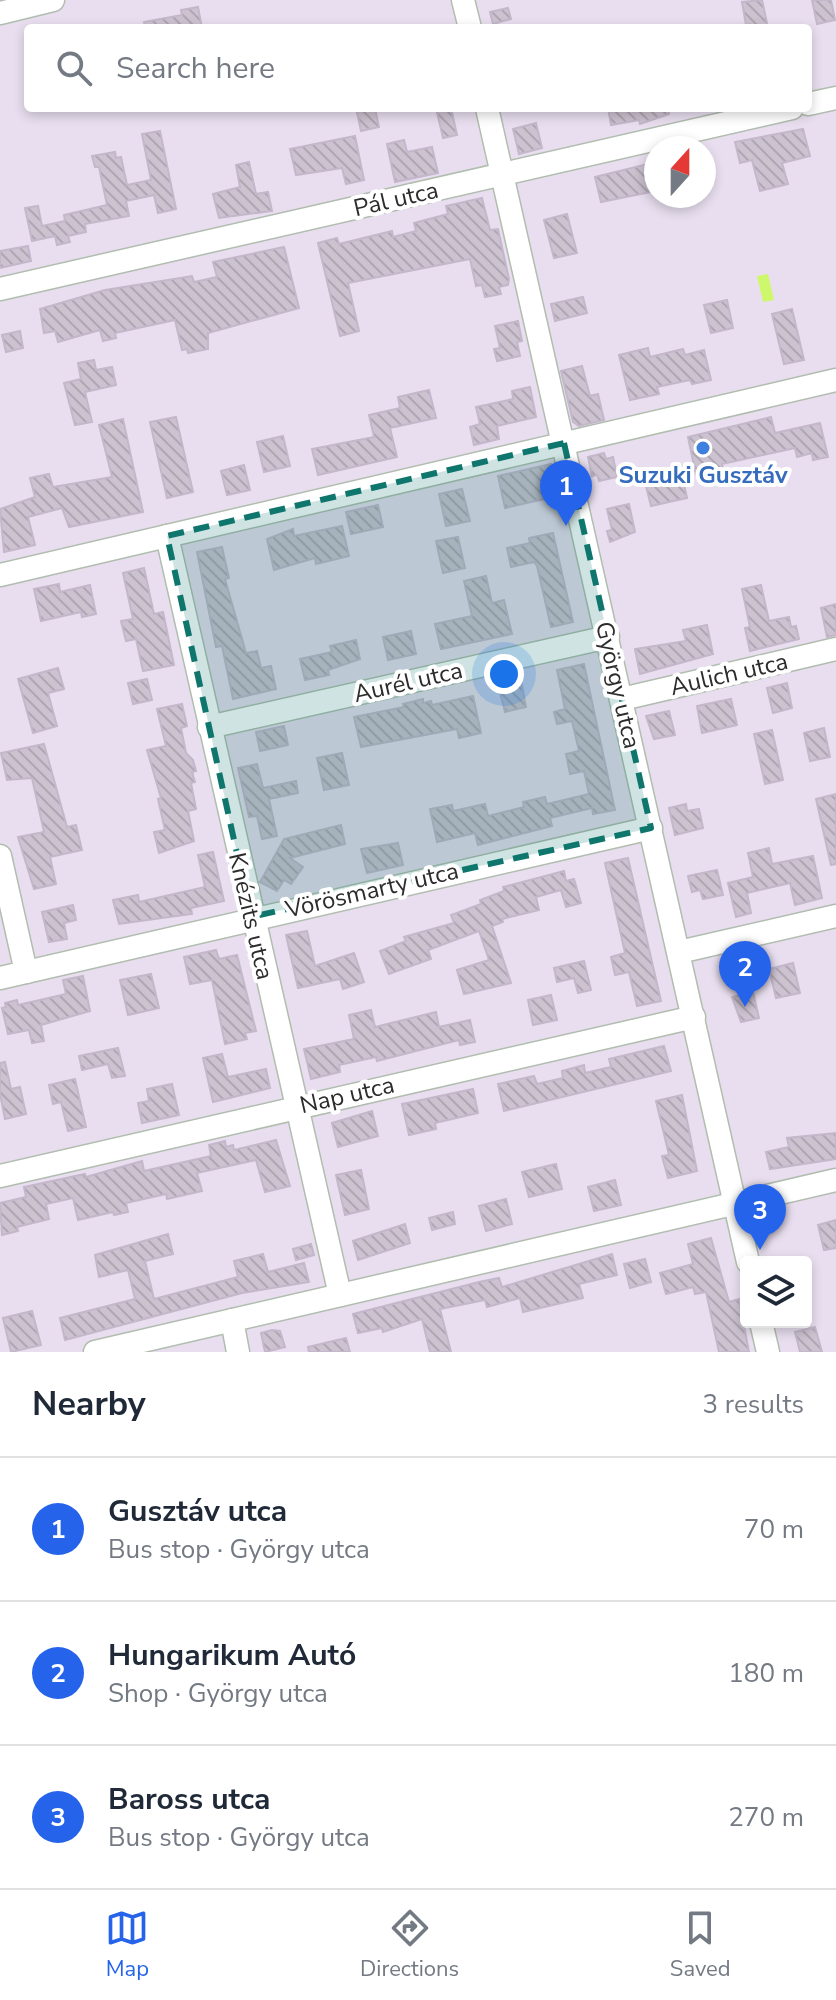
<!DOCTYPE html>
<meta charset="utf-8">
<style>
:root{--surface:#fff;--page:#f2f2f3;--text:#1f2937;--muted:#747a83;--line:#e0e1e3;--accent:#2563eb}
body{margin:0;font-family:"Nunito Sans",sans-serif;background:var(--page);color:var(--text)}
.controls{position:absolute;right:24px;bottom:24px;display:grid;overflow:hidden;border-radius:8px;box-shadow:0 4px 12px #0003}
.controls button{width:72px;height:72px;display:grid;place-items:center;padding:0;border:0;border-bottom:2px solid var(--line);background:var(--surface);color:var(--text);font:40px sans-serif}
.compass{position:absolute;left:644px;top:136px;width:72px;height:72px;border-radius:50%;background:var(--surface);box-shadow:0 4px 12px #0003;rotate:21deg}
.you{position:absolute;left:504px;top:674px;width:28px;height:28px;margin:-20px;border:6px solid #fff;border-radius:50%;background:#1a73e8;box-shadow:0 0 0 12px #1a73e833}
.badge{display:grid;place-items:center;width:52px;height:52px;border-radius:50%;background:var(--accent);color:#fff;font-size:26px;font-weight:700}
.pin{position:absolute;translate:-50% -66px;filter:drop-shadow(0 2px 4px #0008)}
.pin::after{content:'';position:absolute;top:42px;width:28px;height:24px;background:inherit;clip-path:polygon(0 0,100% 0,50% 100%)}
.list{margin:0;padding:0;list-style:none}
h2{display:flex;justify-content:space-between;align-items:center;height:104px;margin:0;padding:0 32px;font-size:34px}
h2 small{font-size:26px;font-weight:400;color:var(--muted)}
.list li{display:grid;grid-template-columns:52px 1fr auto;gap:24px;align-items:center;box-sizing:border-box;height:144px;padding:0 32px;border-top:2px solid var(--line)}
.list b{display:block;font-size:30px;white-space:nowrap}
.list p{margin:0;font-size:26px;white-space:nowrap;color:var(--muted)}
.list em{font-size:26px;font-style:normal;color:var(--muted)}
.icon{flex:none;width:44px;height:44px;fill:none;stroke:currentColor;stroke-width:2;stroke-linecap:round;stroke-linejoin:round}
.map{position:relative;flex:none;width:836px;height:1352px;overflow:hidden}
.search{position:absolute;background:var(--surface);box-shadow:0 4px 12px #0003;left:24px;right:24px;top:24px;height:88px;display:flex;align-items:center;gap:20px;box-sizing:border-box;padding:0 28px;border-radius:8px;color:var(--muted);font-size:30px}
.sheet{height:536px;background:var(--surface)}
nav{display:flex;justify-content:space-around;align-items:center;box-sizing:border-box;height:112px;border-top:2px solid var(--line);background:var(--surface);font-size:22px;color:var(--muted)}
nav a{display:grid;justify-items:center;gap:4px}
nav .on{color:var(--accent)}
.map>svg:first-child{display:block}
</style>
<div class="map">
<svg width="836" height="1352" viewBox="0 0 836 1352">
<defs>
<pattern id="building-back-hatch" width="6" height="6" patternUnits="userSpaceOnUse" patternTransform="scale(2)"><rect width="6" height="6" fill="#ccc2d0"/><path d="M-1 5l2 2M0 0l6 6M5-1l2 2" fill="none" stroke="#afa7b3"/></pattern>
</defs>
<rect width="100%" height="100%" fill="#e8deef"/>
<path fill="#cff76b" d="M768,274L774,300L763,302L757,276Z"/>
<g fill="url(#building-back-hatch)" stroke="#c4b7cb" stroke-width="2">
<path d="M762,0L768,28H751L750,24L746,25L742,2Z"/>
<path d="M812,0H831L835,20L817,24Z"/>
<path d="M198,7L202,28H145L144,22L182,15L181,10Z"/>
<path d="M508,8L511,19L493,24L490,12Z"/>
<path d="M356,108H375L379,127L361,131Z"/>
<path d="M436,108H451L457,135L443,138Z"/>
<path d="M608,108H668L669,114L640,124L639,120L611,125Z"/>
<path d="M536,123L542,148L519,154L513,129Z"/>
<path d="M803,129L810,156L782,163L788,184L760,191L752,160L740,163L735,142Z"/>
<path d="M160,131L176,209L158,213L154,195L126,201L129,216L85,224L86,232L68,236L70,242L57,245L55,236L32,241L25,208L38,206L42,226L65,221L64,215L107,205L99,167H95L92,156L115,152L116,158L121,157L127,185L151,180L142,134Z"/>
<path d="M355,136L364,180L346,184L342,168L296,175L290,149Z"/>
<path d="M404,140L407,152L432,147L438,173L395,182L387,144Z"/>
<path d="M249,162L256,194L268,192L272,211L219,218L213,194L240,187L236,165Z"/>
<path d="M656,162V191L601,202L595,177Z"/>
<path d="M482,198L490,230L498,229L509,279L508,285L499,287L501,294L485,297L482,285L476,286L470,259L348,283L359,331L340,336L318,243L337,238L339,244L392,231L393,237L416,231L414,223L448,214L446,206Z"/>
<path d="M567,214L577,253L554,258L544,220Z"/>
<path d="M28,246L31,261L0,268V251Z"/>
<path d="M284,247L299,308L208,333V349L188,353L187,349L182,350L175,320L115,333L116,338L103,341L100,330L58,342L55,331L44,333L40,309L105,290L192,276L194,282L217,277L213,262Z"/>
<path d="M583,297L587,313L555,321L551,304Z"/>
<path d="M727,300L733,328L711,333L704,305Z"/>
<path d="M792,309L804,360L784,364L772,314Z"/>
<path d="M518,321L522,341L517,342L520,356L497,361L494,349L500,348L495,326Z"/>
<path d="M20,331L23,348L6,352L2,335Z"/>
<path d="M648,348L650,357L683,349L685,355L704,350L711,380L692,384L690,380L657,387L659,394L630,400L619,355Z"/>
<path d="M94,360L96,370L112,367L116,385L85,392L92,422L75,425L64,383L81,379L78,363Z"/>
<path d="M582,366L590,396L598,394L604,420L579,426L573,422L561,371Z"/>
<path d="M530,387L536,417L497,426L499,439L474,445L470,427L480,424L476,407L513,399L512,391Z"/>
<path d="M429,390L436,418L390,428L397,457L318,475L312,449L374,437L369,415L400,408L398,397Z"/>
<path d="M176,417L193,492L167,498L150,422Z"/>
<path d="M771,417L775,433L820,423L828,457L813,460L812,453L797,457L795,448L722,464L723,469L696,475L688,437Z"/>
<path d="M123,419L143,512L69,527L62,508L28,517L35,545L4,552L0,509L35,497L30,478L49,474L53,487L112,477L99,425Z"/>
<path d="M283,436L290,466L264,472L257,442Z"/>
<path d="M604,453L606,459L613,457L617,477L599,481L597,475L592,476L588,457Z"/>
<path d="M551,464L558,496L505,508L498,476Z"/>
<path d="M244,465L250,490L227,495L221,471Z"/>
<path d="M681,470L687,498L651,506L644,478Z"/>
<path d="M462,489L470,521L446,526L439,494Z"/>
<path d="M629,504L635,532L610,542L607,531L612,530L607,509Z"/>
<path d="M378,505L383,527L351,534L346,512Z"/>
<path d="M342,526L349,556L316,564L315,558L274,570L267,539L293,529L294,536Z"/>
<path d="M553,533L573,622L551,627L537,566L534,562L511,567L507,548L530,543L529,538Z"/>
<path d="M458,537L465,568L443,573L436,541Z"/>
<path d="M222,547L229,578L225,579L246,653L257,651L261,668L271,666L276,689L233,699L222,646L216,647L197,552Z"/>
<path d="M144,568L154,614L163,612L174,665L143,671L136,639L126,641L121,621L133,619L123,573Z"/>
<path d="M486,576L492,603L504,600L512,634L441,649L435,624L472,616L464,581Z"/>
<path d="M59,584L60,592L90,585L96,614L82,617L81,612L41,621L34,589Z"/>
<path d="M761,585L769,621L789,617L791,627L796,626L799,639L750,651L745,628L750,627L742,589Z"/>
<path d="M836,604V635L827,637L821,608Z"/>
<path d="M707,625L713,654L640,674L635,649L686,641L683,630Z"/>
<path d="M411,631L416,654L388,660L383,637Z"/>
<path d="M356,640L360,659L328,670L329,675L305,680L300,659L332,652L330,646Z"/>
<path d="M584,664L615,810L593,814L592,808L550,818L552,826L478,845L475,833L437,842L430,809L452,805L453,811L485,804L488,816L524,807L523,802L545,797L547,804L589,794L584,771L570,774L566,754L579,751L572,721L557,724L554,712L565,709L557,670Z"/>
<path d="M58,668L64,689L48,693L57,726L33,733L18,679Z"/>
<path d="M147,679L152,700L133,704L128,683Z"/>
<path d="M521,680L526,707L505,712L498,685Z"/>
<path d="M787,683L792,708L773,713L767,688Z"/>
<path d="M473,696L481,733L459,738L457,729L361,747L354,717L404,707L403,704L423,699V703L431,701L432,705Z"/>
<path d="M731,699L737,725L702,733L697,706Z"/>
<path d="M182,704L187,726L181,728L186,753L193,760L196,771L192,772L195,782L191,783L196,809L188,811L194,841L159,853L154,832L165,830L158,799L161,798L147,750L166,746L157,709Z"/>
<path d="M669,711L675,735L654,739L646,716Z"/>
<path d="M284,726L288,745L260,751L256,732Z"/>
<path d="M824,728L830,757L810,761L804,733Z"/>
<path d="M772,730L783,780L765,784L754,734Z"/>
<path d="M44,744L67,827L76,825L82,850L50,857L56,884L34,889L18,837L44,832L32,778L7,780L1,753Z"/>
<path d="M342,753L349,785L324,790L317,758Z"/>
<path d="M257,764L263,788L296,781L298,793L269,799L277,836L262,839L257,816L249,817L238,768Z"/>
<path d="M836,794V864L831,865L816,799Z"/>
<path d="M686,804L687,811L699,809L703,828L675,835L669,808Z"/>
<path d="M341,825L345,844L290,858L303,867L291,884L284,880L277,891L260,882L284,839Z"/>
<path d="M398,843L403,865L367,873L361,849Z"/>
<path d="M769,848L772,864L813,856L822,898L795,905L790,883L747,893L751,913L736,917L728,883L753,877L748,853Z"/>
<path d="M213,852L224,901L191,908L192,914L119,924L113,900L138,895L139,902L205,887L198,855Z"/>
<path d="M628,858L661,1001L637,1006L629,972L615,975L611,957L625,953L605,863Z"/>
<path d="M717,870L723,895L703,899L700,890L692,892L688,876Z"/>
<path d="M564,871L566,881L574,879L581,903L566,907L561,890L536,897L539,910L502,919L503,922L492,926L511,983L464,994L457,970L489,960L479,931L428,950L431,959L389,974L380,951L406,941L404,937L454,923L451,915L481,904L480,900L504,891L503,887Z"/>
<path d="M73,905L76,920L64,923L67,939L49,942L42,912Z"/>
<path d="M307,931L315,966L354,953L364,982L343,989L340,979L298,988L286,935Z"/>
<path d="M216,950L219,959L237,955L256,1031L245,1033L247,1039L225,1044L212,980L190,984L184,957Z"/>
<path d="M584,961L591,990L578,993L574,978L557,982L554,968Z"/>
<path d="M793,963L800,993L776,998L769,969Z"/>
<path d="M151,974L159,1008L128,1015L120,980Z"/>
<path d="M83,976L90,1011L41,1025L44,1041L32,1043L29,1030L8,1034L2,1008L6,1007L5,1003L17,1000L18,1005L66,994L63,980Z"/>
<path d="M753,992L759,1018L741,1022L732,997Z"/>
<path d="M551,995L557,1020L533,1025L528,1000Z"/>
<path d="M371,1010L375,1027L436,1012L439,1027L470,1020L475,1042L460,1045L459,1040L377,1061L376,1057L339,1065L340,1072L311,1079L304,1049L354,1039L349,1015Z"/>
<path d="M664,1046L671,1071L504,1111L498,1084L534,1076L537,1084L563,1078L562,1071L584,1065L585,1073L611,1067L609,1059Z"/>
<path d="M118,1048L125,1076L112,1078L108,1064L82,1070L79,1056Z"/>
<path d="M222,1054L228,1077L266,1069L270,1088L213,1102L203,1058Z"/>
<path d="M5,1062L11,1089L20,1087L26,1114L5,1119L0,1094V1063Z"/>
<path d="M75,1079L86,1127L68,1131L61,1102L53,1104L49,1085Z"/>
<path d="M172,1084L179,1115L142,1123L138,1103L149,1101L147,1089Z"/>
<path d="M473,1089L478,1113L435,1123L436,1129L409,1135L402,1104Z"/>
<path d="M682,1095L697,1171L668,1178L662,1156L669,1155L656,1101Z"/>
<path d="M372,1111L378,1136L338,1147L332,1123Z"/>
<path d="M836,1133V1159L770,1169L766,1152L789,1147L787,1138Z"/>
<path d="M276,1140L290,1186L265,1192L256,1160L197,1173L202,1191L167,1199L166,1194L126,1203L128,1212L114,1215L113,1212L78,1220L73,1198L46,1204L49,1219L17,1227L18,1231L2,1235L0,1203L26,1197L24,1187L85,1174L86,1177L142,1161L144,1171L211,1156L209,1145L225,1141L226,1147L233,1145L234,1150Z"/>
<path d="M556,1164L562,1189L529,1197L522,1172Z"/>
<path d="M361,1170L369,1209L345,1215L336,1175Z"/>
<path d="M615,1180L621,1205L594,1211L588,1187Z"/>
<path d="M506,1199L512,1224L486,1231L479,1206Z"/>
<path d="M453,1212L455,1224L432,1230L429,1218Z"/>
<path d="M836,1220V1248L824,1250L818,1225Z"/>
<path d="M405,1224L410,1243L358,1260L353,1241Z"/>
<path d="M168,1234L173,1254L145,1261L154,1299L238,1277L234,1261L263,1254L268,1272L304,1263L309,1282L242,1293L65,1340L60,1318L135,1299L128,1270L99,1277L95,1255Z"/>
<path d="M711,1238L729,1302L739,1299L749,1352H719L706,1292L695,1294L693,1287L666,1294L660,1273L693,1264L688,1244Z"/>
<path d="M311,1244L314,1255L296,1260L293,1249Z"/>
<path d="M612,1254L617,1275L579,1284L583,1298L523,1312L520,1298L487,1307L485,1300L440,1309L451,1352H430L422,1319L383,1332L382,1328L358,1333L353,1314L479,1282L499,1278L502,1287Z"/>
<path d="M645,1259L651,1282L630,1288L624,1264Z"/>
<path d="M32,1311L41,1345L11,1352L3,1318Z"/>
<path d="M815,1327L822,1352H800L795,1332Z"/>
<path d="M272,1330L280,1331L285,1347L265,1352L261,1333Z"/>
<path d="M346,1338L350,1352H309L308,1347Z"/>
</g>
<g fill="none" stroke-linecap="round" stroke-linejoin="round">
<defs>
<g id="minor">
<path d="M463,0L470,28"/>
<path d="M0,13L53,0"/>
<path d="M808,104L836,98"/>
<path d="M487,108L748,1262"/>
<path d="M0,289L792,108"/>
<path d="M167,536L340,1295"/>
<path d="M0,575L836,380"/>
<path d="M622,699L836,649"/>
<path d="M209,727L608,637"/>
<path d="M0,856L26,972"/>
<path d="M679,952L836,916"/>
<path d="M0,978L651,828"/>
<path d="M0,1176L694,1017"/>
<path d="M232,1320L238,1352"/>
<path d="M761,1322L768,1352"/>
<path d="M95,1352L836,1180"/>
</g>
</defs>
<use href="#minor" stroke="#b1bdae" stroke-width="25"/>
<use href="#minor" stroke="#fff" stroke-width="22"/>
</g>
<path fill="#0f766e" fill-opacity="0.2" stroke="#0f766e" stroke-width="6" stroke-dasharray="16 10" stroke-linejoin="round" d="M564,443L651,828L251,917L167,536Z"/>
<circle fill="#3f7fe0" stroke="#fff" stroke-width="3" cx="703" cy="448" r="8"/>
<g text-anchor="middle" stroke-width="8" stroke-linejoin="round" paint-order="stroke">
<g font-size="24" fill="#2c2c2c" stroke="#fff">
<text transform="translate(396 199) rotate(-13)" y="8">Pál utca</text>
<text transform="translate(729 674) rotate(-13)" y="8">Aulich utca</text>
<text transform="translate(408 682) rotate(-13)" y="8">Aurél utca</text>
<text transform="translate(618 685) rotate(77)" y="8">György utca</text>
<text transform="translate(372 890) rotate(-13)" y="8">Vörösmarty utca</text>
<text transform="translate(251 916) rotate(77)" y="8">Knézits utca</text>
<text transform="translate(347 1095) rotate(-13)" y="8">Nap utca</text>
</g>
<g font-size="24" font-weight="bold" fill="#366cbe" stroke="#fff">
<text x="703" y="483">Suzuki Gusztáv</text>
</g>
</g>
</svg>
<div class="controls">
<button><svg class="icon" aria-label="layers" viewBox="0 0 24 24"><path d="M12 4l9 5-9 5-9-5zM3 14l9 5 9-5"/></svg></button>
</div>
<svg class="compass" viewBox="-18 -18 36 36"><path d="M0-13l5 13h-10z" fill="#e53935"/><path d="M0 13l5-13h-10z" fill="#747a83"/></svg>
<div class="you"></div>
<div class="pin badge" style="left:566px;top:526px">1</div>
<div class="pin badge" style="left:745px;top:1007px">2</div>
<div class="pin badge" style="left:760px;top:1250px">3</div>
<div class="search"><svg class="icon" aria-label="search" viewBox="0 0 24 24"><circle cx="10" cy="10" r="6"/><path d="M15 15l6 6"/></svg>Search here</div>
</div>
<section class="sheet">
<h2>Nearby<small>3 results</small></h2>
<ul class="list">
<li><span class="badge">1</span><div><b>Gusztáv utca</b><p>Bus stop · György utca</p></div><em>70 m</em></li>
<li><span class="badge">2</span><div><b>Hungarikum Autó</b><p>Shop · György utca</p></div><em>180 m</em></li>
<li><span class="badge">3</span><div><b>Baross utca</b><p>Bus stop · György utca</p></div><em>270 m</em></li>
</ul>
</section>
<nav>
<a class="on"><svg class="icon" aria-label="map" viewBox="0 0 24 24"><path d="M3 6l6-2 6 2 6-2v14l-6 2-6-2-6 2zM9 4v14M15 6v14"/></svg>Map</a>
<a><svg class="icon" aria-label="directions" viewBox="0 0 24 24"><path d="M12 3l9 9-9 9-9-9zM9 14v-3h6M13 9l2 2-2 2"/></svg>Directions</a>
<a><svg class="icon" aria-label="saved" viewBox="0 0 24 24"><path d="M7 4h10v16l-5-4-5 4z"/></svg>Saved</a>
</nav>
